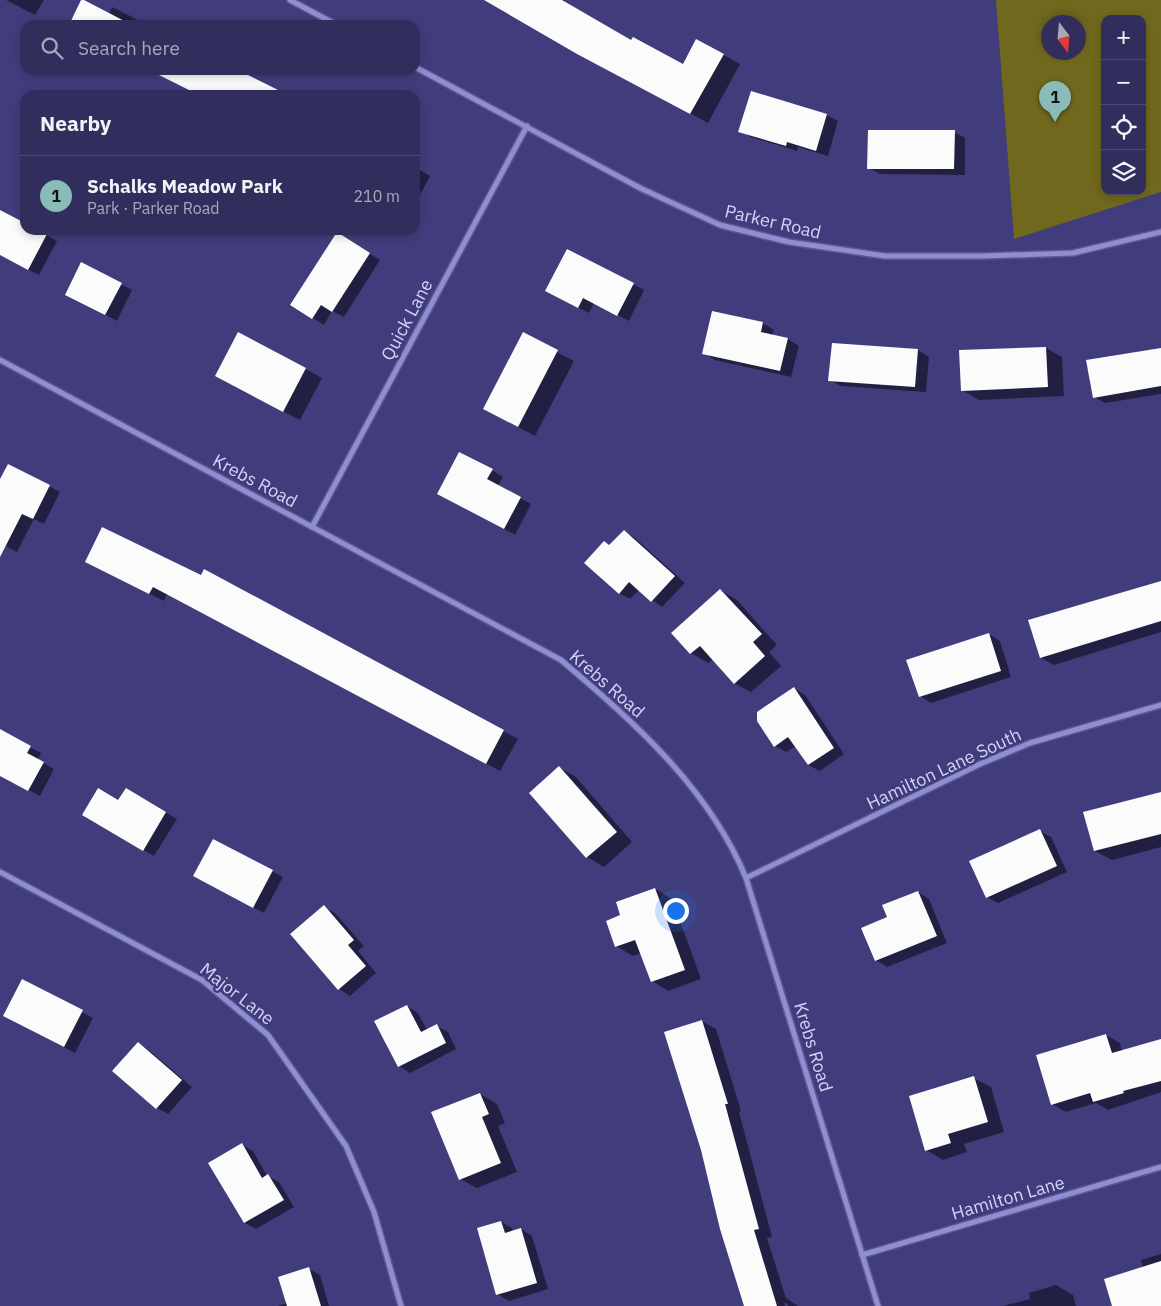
<!DOCTYPE html>
<meta charset="utf-8">
<style>
:root{--surface:#312e5d;--page:#3d3a66;--text:#f1f3f6;--muted:#a8a8bc;--line:#4c4a72;--accent:#8bbbb9}
body{margin:0;font-family:"IBM Plex Sans",sans-serif;background:var(--page);color:var(--text)}
.controls{position:absolute;right:15px;top:15px;display:grid;overflow:hidden;border-radius:10px;box-shadow:0 2px 8px #0003}
.controls button{width:45px;height:45px;display:grid;place-items:center;padding:0;border:0;border-bottom:1px solid var(--line);background:var(--surface);color:var(--text);font:25px sans-serif}
.compass{position:absolute;left:1041px;top:15px;width:45px;height:45px;border-radius:50%;background:var(--surface);box-shadow:0 2px 8px #0003;rotate:164deg}
.you{position:absolute;left:675px;top:910px;width:18px;height:18px;margin:-12px;border:4px solid #fff;border-radius:50%;background:#1a73e8;box-shadow:0 0 0 8px #1a73e833}
.badge{display:grid;place-items:center;width:32px;height:32px;border-radius:50%;background:var(--accent);color:#111;font-size:16px;font-weight:700}
.pin{position:absolute;translate:-50% -41px;filter:drop-shadow(0 1px 2px #0008)}
.pin::after{content:'';position:absolute;top:26px;width:18px;height:15px;background:inherit;clip-path:polygon(0 0,100% 0,50% 100%)}
.list{margin:0;padding:0;list-style:none}
h2{display:flex;justify-content:space-between;align-items:center;height:65px;margin:0;padding:0 20px;font-size:21px}
h2 small{font-size:16px;font-weight:400;color:var(--muted)}
.list li{display:grid;grid-template-columns:32px 1fr auto;gap:15px;align-items:center;box-sizing:border-box;height:80px;padding:0 20px;border-top:1px solid var(--line)}
.list b{display:block;font-size:19px;white-space:nowrap}
.list p{margin:0;font-size:16px;white-space:nowrap;color:var(--muted)}
.list em{font-size:16px;font-style:normal;color:var(--muted)}
.icon{flex:none;width:28px;height:28px;fill:none;stroke:currentColor;stroke-width:2;stroke-linecap:round;stroke-linejoin:round}
.map{position:relative;flex:none;width:1161px;height:1306px;overflow:hidden}
.search{position:absolute;background:var(--surface);box-shadow:0 2px 8px #0003;left:20px;top:20px;width:400px;height:55px;display:flex;align-items:center;gap:12px;box-sizing:border-box;padding:0 18px;border-radius:15px;color:var(--muted);font-size:19px}
.panel{position:absolute;background:var(--surface);box-shadow:0 2px 8px #0003;left:20px;top:90px;width:400px;height:145px;border-radius:15px}
.map>svg:first-child{display:block}
</style>
<div class="map">
<svg width="1161" height="1306" viewBox="0 0 1161 1306">
<rect width="100%" height="100%" fill="#413d7c"/>
<path fill="#70681d" fill-rule="evenodd" d="M996,0H1161V192L1014,239ZM1105,19H1142V191H1105ZM1048,22H1078V52H1048Z"/>
<g fill="#0007">
<path d="M6,0H44L35,15Z"/>
<path d="M486,0H565L564,2L632,41L683,66L697,40L740,64L708,123L595,63Z"/>
<path d="M112,7L148,25H70L109,14Z"/>
<path d="M751,93L827,115L838,121L828,156L798,147L797,151L751,137L740,131Z"/>
<path d="M954,132L965,138V175L880,174L869,168Z"/>
<path d="M415,167L430,176L415,204Z"/>
<path d="M0,211L25,224V230H37L57,241L39,275L0,255Z"/>
<path d="M348,240L380,260L344,317L332,311L324,325L292,305Z"/>
<path d="M568,250L644,290L629,321L594,303L589,313L557,297Z"/>
<path d="M82,264L132,290L117,321L77,300Z"/>
<path d="M763,323L774,330L772,336L788,339L799,346L791,377L715,360L704,353Z"/>
<path d="M523,334L574,361L535,436L484,409Z"/>
<path d="M1046,348L1062,357L1064,396L979,400L962,390Z"/>
<path d="M1161,349V394L1105,403L1094,397Z"/>
<path d="M918,350L929,357L926,392L841,386L830,380Z"/>
<path d="M306,369L322,378L300,420L233,386Z"/>
<path d="M8,465L60,492L44,524L34,519L17,552L0,543V481Z"/>
<path d="M492,470L503,477L498,486L531,504L515,535L449,500Z"/>
<path d="M624,531L635,538L685,583L662,607L639,590L630,599L619,593L611,546Z"/>
<path d="M86,562L201,577L204,571L518,739L500,771L167,594L164,601Z"/>
<path d="M1161,582V632L1054,665L1041,658Z"/>
<path d="M720,590L737,600L777,645L769,652L781,666L751,692L734,683L713,659L708,663L691,653L673,633Z"/>
<path d="M989,634L1000,641L1011,677L931,703L920,696Z"/>
<path d="M794,688L805,695L844,754L820,771L808,765L796,746L786,752L775,746Z"/>
<path d="M0,731L41,753L38,760L54,769L40,796L0,775Z"/>
<path d="M560,768L576,777L632,842L604,867L587,857Z"/>
<path d="M126,789L177,819L154,856L83,814L119,801Z"/>
<path d="M1161,793V847L1112,860L1095,851Z"/>
<path d="M1040,831L1051,837L1067,872L998,903L987,897Z"/>
<path d="M272,871L283,877L264,913L206,882Z"/>
<path d="M655,889L672,899L701,979L668,991L652,981L641,953L633,956L616,946L622,916Z"/>
<path d="M918,892L929,899L947,943L887,967L876,960L889,918Z"/>
<path d="M324,907L335,913L364,946L358,951L376,973L350,996L339,989Z"/>
<path d="M23,981L93,1018L75,1053L15,1022Z"/>
<path d="M407,1006L418,1013L427,1030L437,1026L448,1032L456,1049L410,1073L399,1066Z"/>
<path d="M702,1021L716,1029L741,1111L739,1112L772,1237L767,1238L786,1298L798,1306H788L787,1303H784L785,1306H745Z"/>
<path d="M1106,1035L1120,1043L1122,1051L1161,1041V1092L1108,1110L1096,1103L1066,1112L1052,1104Z"/>
<path d="M138,1043L149,1050L192,1087L168,1114L157,1108L114,1071Z"/>
<path d="M974,1078L991,1087L1004,1132L964,1144L967,1152L943,1160L926,1150Z"/>
<path d="M480,1094L497,1104L505,1123L498,1126L517,1172L477,1188L460,1179Z"/>
<path d="M242,1145L253,1151L267,1176L279,1182L294,1207L256,1229L245,1223L210,1163Z"/>
<path d="M501,1222L512,1228L513,1232L521,1229L532,1236L548,1289L509,1301L497,1294Z"/>
<path d="M1161,1254V1306H1114L1143,1268L1141,1260Z"/>
<path d="M309,1269L320,1275L329,1306H277L287,1303Z"/>
<path d="M1056,1285L1073,1295L1076,1306H1003L1030,1299L1029,1293Z"/>
</g>
<g fill="#fbfbfb">
<path d="M81,0H84L132,25H69Z"/>
<path d="M484,0H562L631,40L633,37L683,64L696,39L724,54L690,114L577,54Z"/>
<path d="M149,70H238L288,95H199Z"/>
<path d="M751,91L827,114L816,151L787,142L786,146L738,132Z"/>
<path d="M868,130H955L954,169H867Z"/>
<path d="M0,210L25,223V230H39L47,234L28,270L0,255Z"/>
<path d="M337,232L370,253L332,312L321,305L312,319L290,305Z"/>
<path d="M567,249L634,283L617,316L583,298L578,308L545,291Z"/>
<path d="M81,262L122,283L105,315L65,295Z"/>
<path d="M712,311L763,322L761,332L788,338L780,371L702,354Z"/>
<path d="M238,332L306,368L283,412L215,376Z"/>
<path d="M523,332L558,350L518,427L483,409Z"/>
<path d="M832,343L918,349L915,387L828,381Z"/>
<path d="M1046,347L1048,387L961,391L959,350Z"/>
<path d="M1161,348V386L1093,398L1086,360Z"/>
<path d="M459,452L493,469L487,479L521,497L504,529L437,494Z"/>
<path d="M8,464L50,485L33,519L22,514L0,557V479Z"/>
<path d="M102,527L201,575L204,569L504,730L486,764L153,587L149,594L85,562Z"/>
<path d="M624,530L675,576L651,602L629,582L619,594L584,563L604,541L609,545Z"/>
<path d="M1161,581V621L1040,658L1028,620Z"/>
<path d="M720,589L762,634L753,642L765,656L734,684L700,646L690,654L671,633Z"/>
<path d="M989,633L1001,671L919,697L906,660Z"/>
<path d="M794,687L834,748L808,765L788,737L774,747L757,721V712Z"/>
<path d="M0,729L31,746L27,753L44,762L28,791L0,776Z"/>
<path d="M559,766L617,832L586,858L529,793Z"/>
<path d="M98,788L118,800L126,788L166,812L143,851L82,815Z"/>
<path d="M1161,792V834L1094,851L1083,812Z"/>
<path d="M1040,829L1057,866L986,898L969,861Z"/>
<path d="M213,839L273,870L253,908L193,876Z"/>
<path d="M655,888L685,970L651,982L635,940L615,947L606,921L620,915L616,902Z"/>
<path d="M918,891L937,936L875,961L861,928L887,917L882,905Z"/>
<path d="M324,905L354,940L348,945L366,966L338,990L290,934Z"/>
<path d="M22,979L83,1010L64,1047L3,1016Z"/>
<path d="M407,1005L421,1032L437,1024L446,1043L398,1067L374,1021Z"/>
<path d="M702,1020L728,1104H725L759,1229L754,1230L777,1306H744L720,1229L701,1150L664,1032Z"/>
<path d="M1106,1034L1112,1053L1161,1039V1081L1123,1091L1124,1093L1093,1102L1090,1093L1051,1105L1036,1055Z"/>
<path d="M138,1042L182,1080L156,1109L112,1071Z"/>
<path d="M974,1076L988,1122L948,1134L951,1143L925,1151L909,1096Z"/>
<path d="M480,1093L489,1114L482,1117L501,1163L459,1180L431,1112Z"/>
<path d="M242,1143L262,1178L268,1174L284,1200L244,1223L208,1163Z"/>
<path d="M501,1221L505,1233L521,1228L537,1283L496,1295L477,1228Z"/>
<path d="M1161,1261V1306H1112L1104,1279Z"/>
<path d="M309,1267L321,1306H287L278,1277Z"/>
</g>
<g fill="none" stroke-linecap="round" stroke-linejoin="round">
<defs>
<g id="minor">
<path d="M290,0L337,25"/>
<path d="M415,67L640,188L720,225L789,242L885,256H982L1073,253L1161,232"/>
<path d="M0,360L561,660C634,722 709,788 746,878L878,1306"/>
<path d="M312,527L527,126"/>
<path d="M0,872L202,980L268,1035L346,1146L374,1212L401,1306"/>
<path d="M746,878L980,764L1030,743L1161,705"/>
<path d="M862,1255L1161,1167"/>
</g>
</defs>
<use href="#minor" stroke="#5c578c" stroke-width="8"/>
<use href="#minor" stroke="#8f8ed4" stroke-width="5"/>
</g>
<g text-anchor="middle" stroke-width="5" stroke-linejoin="round" paint-order="stroke">
<g font-size="18" fill="#d2d3f9" stroke="#413d7c">
<text transform="translate(773 222) rotate(13)" y="6">Parker Road</text>
<text transform="translate(407 320) rotate(-62)" y="6">Quick Lane</text>
<text transform="translate(255 481) rotate(28)" y="6">Krebs Road</text>
<text transform="translate(607 684) rotate(41)" y="6">Krebs Road</text>
<text transform="translate(944 769) rotate(-25)" y="6">Hamilton Lane South</text>
<text transform="translate(237 994) rotate(38)" y="6">Major Lane</text>
<text transform="translate(813 1047) rotate(73)" y="6">Krebs Road</text>
<text transform="translate(1008 1198) rotate(-16)" y="6">Hamilton Lane</text>
</g>
</g>
</svg>
<div class="controls">
<button>+</button>
<button>−</button>
<button><svg class="icon" aria-label="locate" viewBox="0 0 24 24"><circle cx="12" cy="12" r="6"/><path d="M12 2v4M12 18v4M2 12h4M18 12h4"/></svg></button>
<button><svg class="icon" aria-label="layers" viewBox="0 0 24 24"><path d="M12 4l9 5-9 5-9-5zM3 14l9 5 9-5"/></svg></button>
</div>
<svg class="compass" viewBox="-18 -18 36 36"><path d="M0-13l5 13h-10z" fill="#e53935"/><path d="M0 13l5-13h-10z" fill="#a8a8bc"/></svg>
<div class="you"></div>
<div class="pin badge" style="left:1055px;top:122px">1</div>
<div class="search"><svg class="icon" aria-label="search" viewBox="0 0 24 24"><circle cx="10" cy="10" r="6"/><path d="M15 15l6 6"/></svg>Search here</div>
<section class="panel">
<h2>Nearby<small></small></h2>
<ul class="list">
<li><span class="badge">1</span><div><b>Schalks Meadow Park</b><p>Park · Parker Road</p></div><em>210 m</em></li>
</ul>
</section>
</div>
